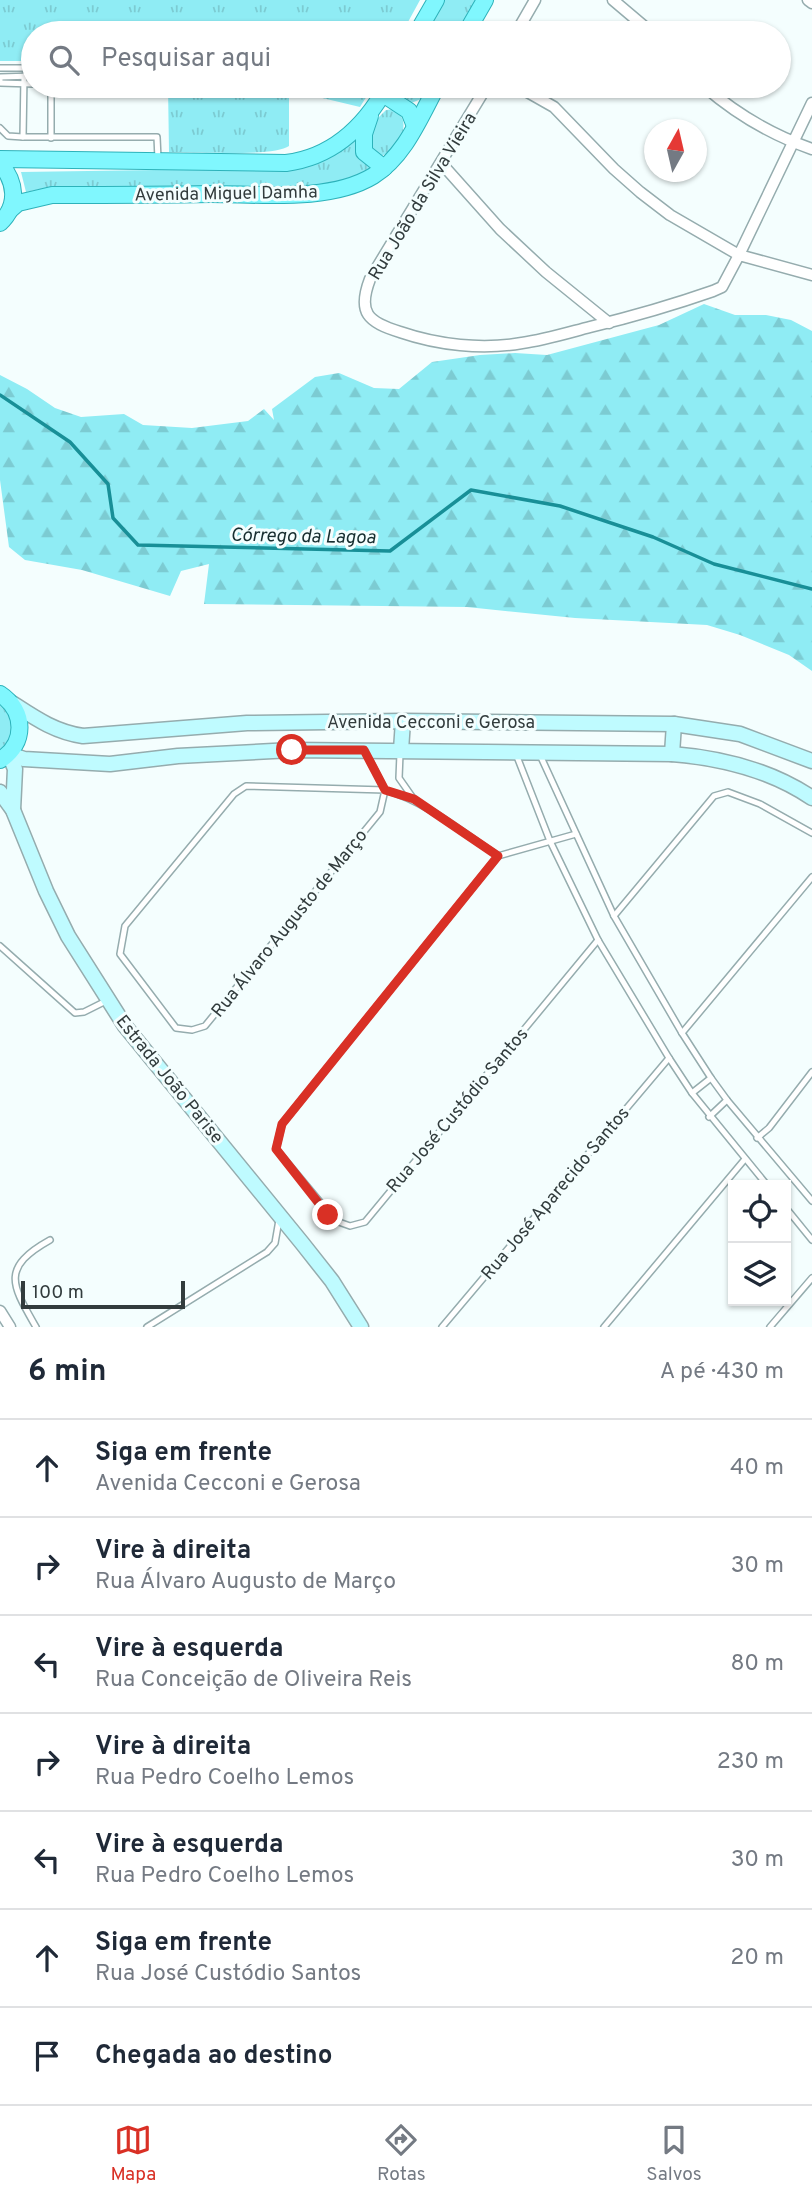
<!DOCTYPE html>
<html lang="pt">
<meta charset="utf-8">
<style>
:root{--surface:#fff;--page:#f2f2f3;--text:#1f2937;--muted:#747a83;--line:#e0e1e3;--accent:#d93025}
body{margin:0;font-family:Overpass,sans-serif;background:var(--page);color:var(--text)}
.controls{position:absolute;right:21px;bottom:21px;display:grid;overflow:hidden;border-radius:0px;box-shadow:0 2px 5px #0004}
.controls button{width:63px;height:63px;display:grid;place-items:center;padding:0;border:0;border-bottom:2px solid var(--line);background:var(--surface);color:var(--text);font:35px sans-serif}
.compass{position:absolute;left:644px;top:119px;width:63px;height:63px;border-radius:50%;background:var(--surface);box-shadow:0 2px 5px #0004;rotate:8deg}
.scale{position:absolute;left:21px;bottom:18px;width:164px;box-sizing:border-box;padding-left:7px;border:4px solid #323c3d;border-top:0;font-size:19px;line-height:24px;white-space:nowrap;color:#323c3d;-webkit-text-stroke:5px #f4fefe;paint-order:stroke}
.stop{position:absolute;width:21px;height:21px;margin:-16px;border:5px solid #d93025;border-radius:50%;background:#fff}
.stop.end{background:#d93025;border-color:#fff;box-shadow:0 2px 7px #0008}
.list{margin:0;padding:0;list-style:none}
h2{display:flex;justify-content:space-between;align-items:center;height:91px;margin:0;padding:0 28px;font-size:30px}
h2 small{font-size:23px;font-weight:400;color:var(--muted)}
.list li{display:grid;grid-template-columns:46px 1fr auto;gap:21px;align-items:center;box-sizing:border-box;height:98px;padding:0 28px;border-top:2px solid var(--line)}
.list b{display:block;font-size:26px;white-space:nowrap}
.list p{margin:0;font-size:23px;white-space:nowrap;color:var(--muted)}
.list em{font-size:23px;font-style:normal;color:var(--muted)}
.icon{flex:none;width:38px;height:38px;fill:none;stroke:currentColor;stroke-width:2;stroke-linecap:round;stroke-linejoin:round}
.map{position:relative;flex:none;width:812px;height:1327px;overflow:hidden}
.search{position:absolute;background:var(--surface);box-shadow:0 2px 5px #0004;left:21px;right:21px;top:21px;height:77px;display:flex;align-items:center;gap:18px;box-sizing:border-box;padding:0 24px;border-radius:38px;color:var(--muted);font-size:26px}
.sheet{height:777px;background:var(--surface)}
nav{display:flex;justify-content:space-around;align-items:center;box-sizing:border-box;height:98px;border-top:2px solid var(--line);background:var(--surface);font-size:19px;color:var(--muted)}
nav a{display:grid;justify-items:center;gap:4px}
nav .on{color:var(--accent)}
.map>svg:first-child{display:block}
</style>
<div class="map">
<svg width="812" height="1327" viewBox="0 0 812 1327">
<defs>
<pattern id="grass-tufts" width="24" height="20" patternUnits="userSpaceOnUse" patternTransform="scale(1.75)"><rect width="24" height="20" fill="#8fecf4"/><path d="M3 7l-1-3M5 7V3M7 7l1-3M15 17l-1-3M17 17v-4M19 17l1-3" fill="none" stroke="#7ccbd2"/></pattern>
<pattern id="forest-firs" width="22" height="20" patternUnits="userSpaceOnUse" patternTransform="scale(1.75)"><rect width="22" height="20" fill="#8fecf4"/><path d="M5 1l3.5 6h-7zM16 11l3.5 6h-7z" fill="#7ccbd2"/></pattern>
</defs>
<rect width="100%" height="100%" fill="#f4fefe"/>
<g fill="url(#grass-tufts)">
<path d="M0,0H420L402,33H33V61H0Z"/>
<path d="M443,0H477L458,33H424Z"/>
<path d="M168,86H373L360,107L289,90V146C274,157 192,152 169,152Z"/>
<path d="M395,86H429L421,99L409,104L395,94Z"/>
<path d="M394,109C416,122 395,156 378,156L366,144L377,119L386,110Z"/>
<path d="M355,140L360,158L371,169L357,178L312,187H51L26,192L21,172L288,168L324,160Z"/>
<path d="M0,703C15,717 17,736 0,750Z"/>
</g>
<path fill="url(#forest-firs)" d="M704,304L735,315H766L791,320L812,331V671L789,655L740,635L707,625L575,618L467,607L204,604L209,564L181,571L170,596L82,570L25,560L9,547L0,480V375L27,389L55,408L81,417L124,414L143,425L192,428L248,421L264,409L274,420L272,409L315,377L339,373L374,388L399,389L432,362L480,355L515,353L547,355L659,325Z"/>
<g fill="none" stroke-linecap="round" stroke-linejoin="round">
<path stroke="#188f97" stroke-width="3.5" d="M0,395L70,442L108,484L113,518L138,545L390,551L471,490L560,506L653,537L714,564L812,589"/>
<defs>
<g id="lane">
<path d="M0,68H33"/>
<path d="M0,80V77L33,76"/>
<path d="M0,83L33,84"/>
<path d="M0,128L8,136L23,137H157L158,159"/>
<path d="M23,137L24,76"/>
<path d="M51,138V86"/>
<path d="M366,753L385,790L380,812L205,1026L192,1030L176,1028L120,954L125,926L234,794L246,786L385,790C427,802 462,832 498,856L576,834"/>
<path d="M400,754L399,778L413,798"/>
<path d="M516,754L550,841L598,940L669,1058L692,1093L767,1185"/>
<path d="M540,755L614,916L682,1033L711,1078L727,1100L812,1201"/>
<path d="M498,856L282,1124L276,1149L336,1221L350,1226L365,1222L598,940"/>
<path d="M614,916L714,796L728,792L760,804L812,833"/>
<path d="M0,946L75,1013L84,1012L108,1000"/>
<path d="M682,1033L812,877"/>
<path d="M692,1093L711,1078"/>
<path d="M709,1117L727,1100"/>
<path d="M757,1138L769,1128L812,1072"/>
<path d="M786,1208L812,1240"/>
<path d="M36,1327C12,1285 0,1268 50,1240"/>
<path d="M147,1327L267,1252L275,1243L279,1220"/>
<path d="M442,1327L669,1058"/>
<path d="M604,1327L745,1159"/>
<path d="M770,1327L812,1278"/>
</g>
<g id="street">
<path d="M613,0L652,33"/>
<path d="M808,0L812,3"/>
<path d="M516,33L535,0"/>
<path d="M487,86L370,279C357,313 368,322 400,332C438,345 482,350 522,343C544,340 567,333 590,327C631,317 673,305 713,291L722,287L739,255L812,275"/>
<path d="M517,86L554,107L614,169L640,192L670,215L739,255L812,103"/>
<path d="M704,86C736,114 772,135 812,149"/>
<path d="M442,164L500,229L546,272L609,323"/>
<path d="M0,1311L10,1327"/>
</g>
<g id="secondary">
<path d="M12,703C35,718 55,732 83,736L247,723L403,721L674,724L740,734L812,761"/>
<path d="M401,750L403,721"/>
<path d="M9,754L24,759L110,764L178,756L292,750L672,754C721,758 771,770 812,798"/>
<path d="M9,754L15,769L13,810"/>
<path d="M672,754L674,724"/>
<path d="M0,792L13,810L46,891L68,936L125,1026L302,1243L332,1281L361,1327"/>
</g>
<g id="primary">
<path d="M417,33L436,0"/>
<path d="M466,33L485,0"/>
<path d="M383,94L409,111L415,126"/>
<path d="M370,116L364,134V152L384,168"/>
<path d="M0,159L286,163C333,157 365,126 387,86"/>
<path d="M0,163C16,182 19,205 0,223"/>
<path d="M10,210L18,203L52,195C105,195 158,195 211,194C261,194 330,202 373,176C405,156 420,117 437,86"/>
<path d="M0,694C26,711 26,744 0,760"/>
</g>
</defs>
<use href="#lane" stroke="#95acae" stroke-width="8"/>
<use href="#street" stroke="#95acae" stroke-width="13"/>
<use href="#secondary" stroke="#95acae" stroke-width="17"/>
<use href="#primary" stroke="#2db2ba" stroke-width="18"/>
<use href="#lane" stroke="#fff" stroke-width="5"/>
<use href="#street" stroke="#fff" stroke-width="10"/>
<use href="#secondary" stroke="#bffbff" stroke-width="14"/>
<use href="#primary" stroke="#80f7fe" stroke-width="16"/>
</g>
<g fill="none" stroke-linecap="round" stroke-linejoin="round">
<path stroke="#d93025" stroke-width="9" d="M292,750H364L385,790L414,799L498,856L282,1124L276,1149L328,1215"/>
</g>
<g text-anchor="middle" stroke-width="6" stroke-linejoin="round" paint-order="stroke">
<g font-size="18" fill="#323c3d" stroke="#f4fefe">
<text transform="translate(226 193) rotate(-1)" y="6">Avenida Miguel Damha</text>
<text transform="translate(422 196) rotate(-59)" y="6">Rua João da Silva Vieira</text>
<text x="431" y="728">Avenida Cecconi e Gerosa</text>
<text transform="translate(289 923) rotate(-51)" y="6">Rua Álvaro Augusto de Março</text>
<text transform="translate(170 1079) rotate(51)" y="6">Estrada João Parise</text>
<text transform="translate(457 1110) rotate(-50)" y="6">Rua José Custódio Santos</text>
<text transform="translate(555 1193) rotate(-50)" y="6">Rua José Aparecido Santos</text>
</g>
<g font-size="19" font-style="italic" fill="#172e30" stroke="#f4fefe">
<text transform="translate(303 535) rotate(1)" y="7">Córrego da Lagoa</text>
</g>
</g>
</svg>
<div class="controls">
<button><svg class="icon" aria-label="locate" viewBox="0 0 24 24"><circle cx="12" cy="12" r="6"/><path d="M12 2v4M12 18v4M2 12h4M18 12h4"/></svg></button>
<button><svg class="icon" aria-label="layers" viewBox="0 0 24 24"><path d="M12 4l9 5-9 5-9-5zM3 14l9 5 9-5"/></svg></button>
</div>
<svg class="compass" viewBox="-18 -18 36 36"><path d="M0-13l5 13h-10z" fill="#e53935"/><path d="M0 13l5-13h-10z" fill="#747a83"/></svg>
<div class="scale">100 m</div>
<div class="stop" style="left:292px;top:750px"></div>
<div class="stop end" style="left:328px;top:1215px"></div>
<div class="search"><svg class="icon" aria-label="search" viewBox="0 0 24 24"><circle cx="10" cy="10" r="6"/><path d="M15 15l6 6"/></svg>Pesquisar aqui</div>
</div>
<section class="sheet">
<h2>6 min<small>A pé · 430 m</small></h2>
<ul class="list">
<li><svg class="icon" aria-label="ahead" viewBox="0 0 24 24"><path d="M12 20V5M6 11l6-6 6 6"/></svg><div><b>Siga em frente</b><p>Avenida Cecconi e Gerosa</p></div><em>40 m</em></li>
<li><svg class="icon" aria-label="right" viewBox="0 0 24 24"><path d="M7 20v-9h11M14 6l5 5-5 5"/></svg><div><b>Vire à direita</b><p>Rua Álvaro Augusto de Março</p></div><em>30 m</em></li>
<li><svg class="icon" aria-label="left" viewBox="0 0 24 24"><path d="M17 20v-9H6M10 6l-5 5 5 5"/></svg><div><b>Vire à esquerda</b><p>Rua Conceição de Oliveira Reis</p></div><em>80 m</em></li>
<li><svg class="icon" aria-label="right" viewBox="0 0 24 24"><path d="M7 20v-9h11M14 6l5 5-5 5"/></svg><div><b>Vire à direita</b><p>Rua Pedro Coelho Lemos</p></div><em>230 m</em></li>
<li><svg class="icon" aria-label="left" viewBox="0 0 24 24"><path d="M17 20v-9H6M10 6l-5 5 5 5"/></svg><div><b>Vire à esquerda</b><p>Rua Pedro Coelho Lemos</p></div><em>30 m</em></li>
<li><svg class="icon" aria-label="ahead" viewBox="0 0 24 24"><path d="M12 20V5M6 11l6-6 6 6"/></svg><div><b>Siga em frente</b><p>Rua José Custódio Santos</p></div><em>20 m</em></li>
<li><svg class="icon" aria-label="arrive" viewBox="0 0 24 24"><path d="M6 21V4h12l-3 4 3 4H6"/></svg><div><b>Chegada ao destino</b></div></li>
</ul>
</section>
<nav>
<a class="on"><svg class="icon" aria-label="map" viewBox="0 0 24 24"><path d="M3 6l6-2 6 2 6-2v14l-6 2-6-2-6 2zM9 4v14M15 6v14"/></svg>Mapa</a>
<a><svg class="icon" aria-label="directions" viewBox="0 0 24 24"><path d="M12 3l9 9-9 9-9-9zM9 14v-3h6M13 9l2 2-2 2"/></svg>Rotas</a>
<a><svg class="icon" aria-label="saved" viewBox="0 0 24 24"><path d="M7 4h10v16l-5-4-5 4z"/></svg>Salvos</a>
</nav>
